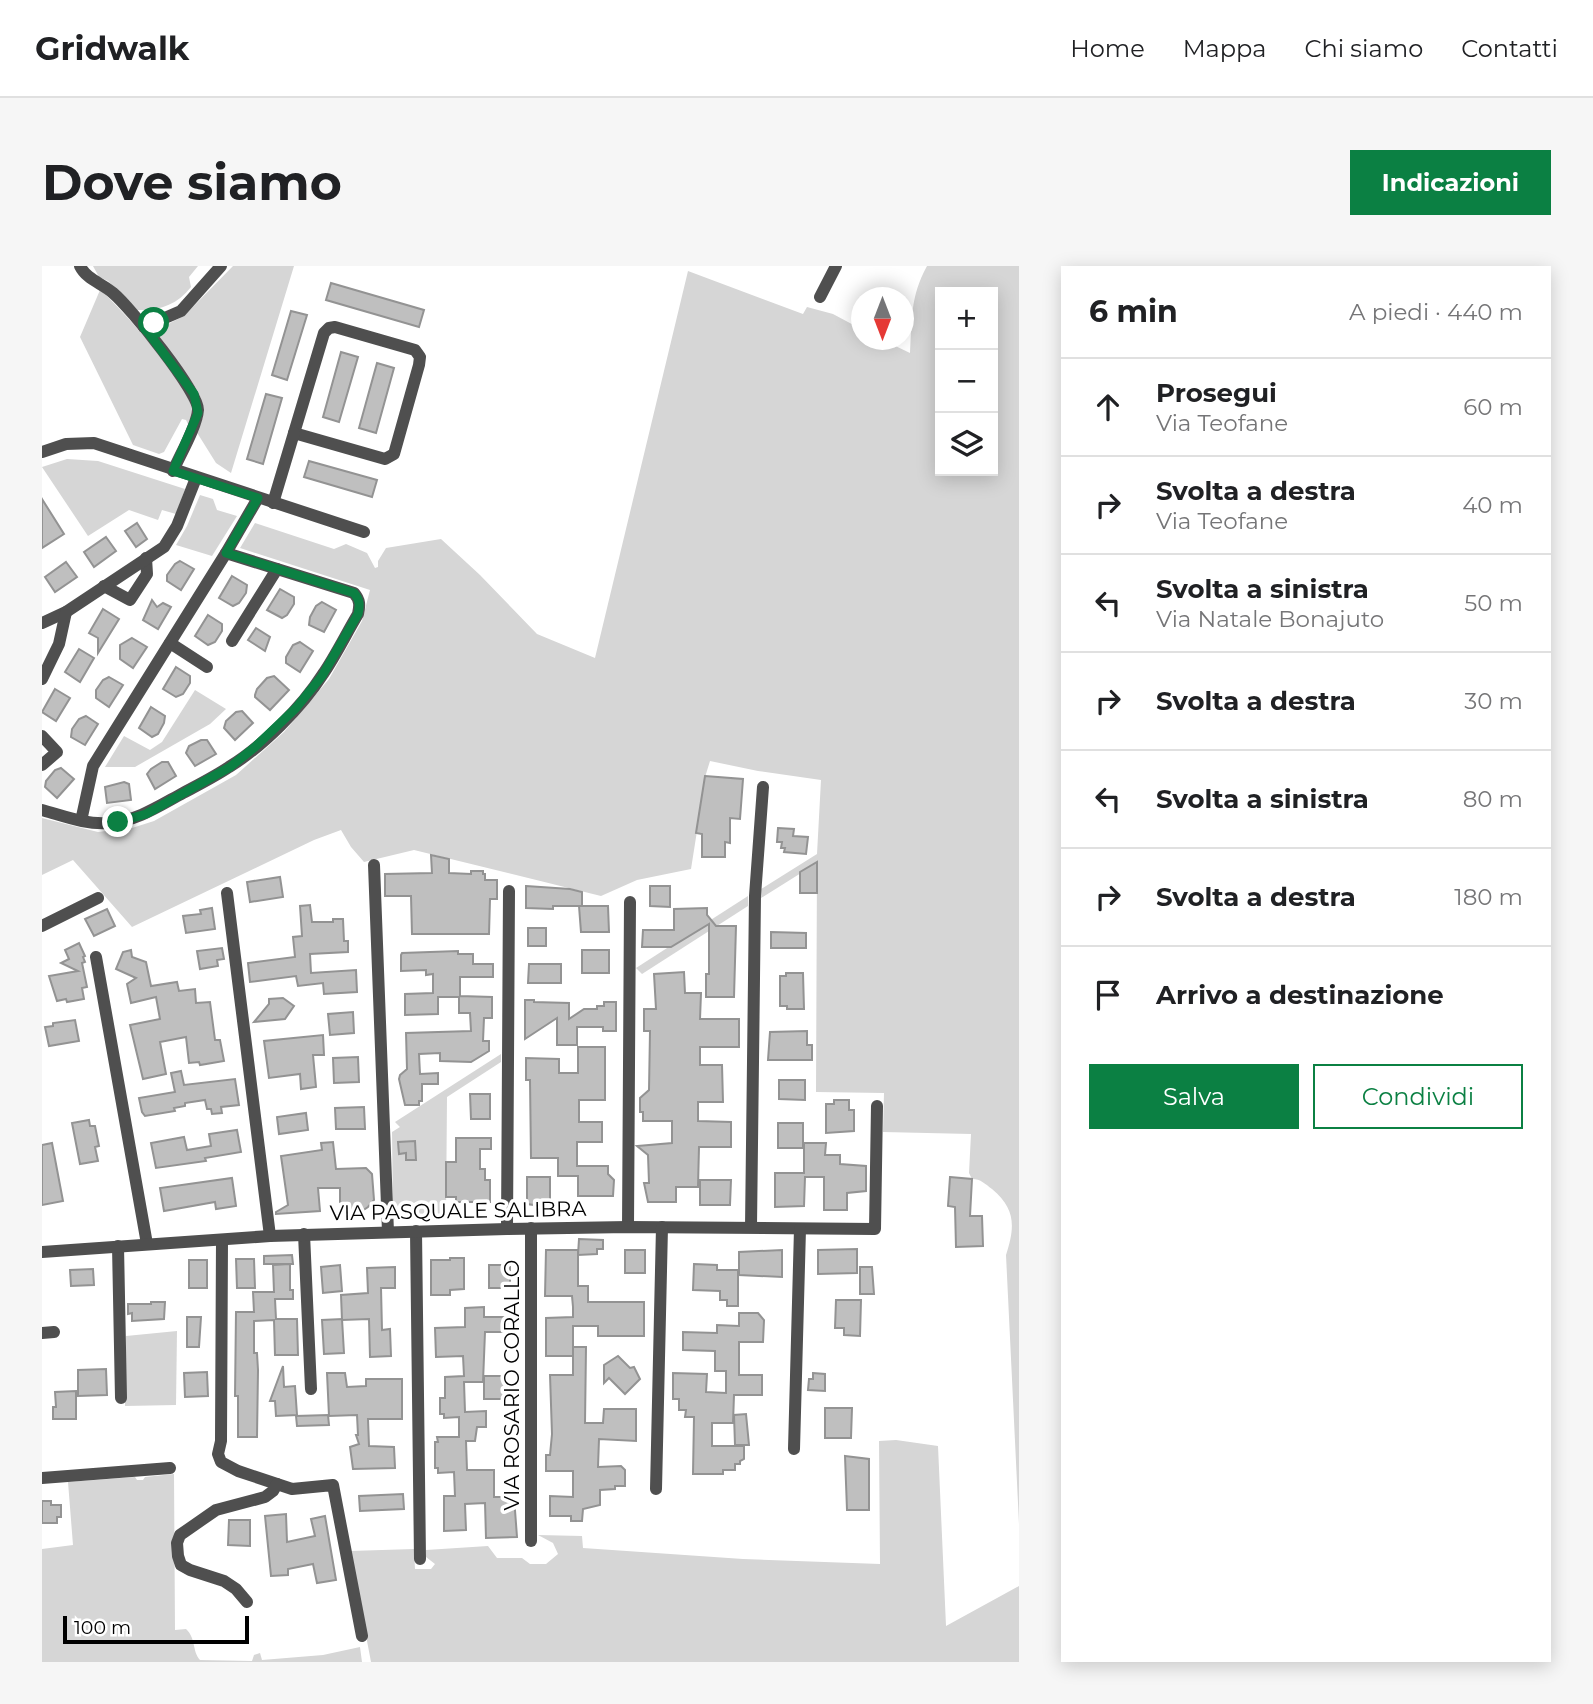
<!DOCTYPE html>
<html lang="it">
<meta charset="utf-8">
<style>
:root{--surface:#fff;--page:#f6f6f6;--text:#202124;--muted:#757577;--line:#e0e0e0;--accent:#0b8043}
body{margin:0;font-family:Montserrat,sans-serif;background:var(--page);color:var(--text)}
.controls{position:absolute;right:21px;top:21px;display:grid;overflow:hidden;border-radius:0px;box-shadow:0 4px 18px #0003}
.controls button{width:63px;height:63px;display:grid;place-items:center;padding:0;border:0;border-bottom:2px solid var(--line);background:var(--surface);color:var(--text);font:35px sans-serif}
.compass{position:absolute;left:809px;top:21px;width:63px;height:63px;border-radius:50%;background:var(--surface);box-shadow:0 4px 18px #0003;rotate:180deg}
.scale{position:absolute;left:21px;bottom:18px;width:186px;box-sizing:border-box;padding-left:7px;border:4px solid #000;border-top:0;font-size:19px;line-height:24px;white-space:nowrap;color:#000;-webkit-text-stroke:5px #fff;paint-order:stroke}
.stop{position:absolute;width:21px;height:21px;margin:-16px;border:5px solid #0b8043;border-radius:50%;background:#fff}
.stop.end{background:#0b8043;border-color:#fff;box-shadow:0 2px 7px #0008}
.list{margin:0;padding:0;list-style:none}
h2{display:flex;justify-content:space-between;align-items:center;height:91px;margin:0;padding:0 28px;font-size:30px}
h2 small{font-size:23px;font-weight:400;color:var(--muted)}
.list li{display:grid;grid-template-columns:46px 1fr auto;gap:21px;align-items:center;box-sizing:border-box;height:98px;padding:0 28px;border-top:2px solid var(--line)}
.list b{display:block;font-size:26px;white-space:nowrap}
.list p{margin:0;font-size:23px;white-space:nowrap;color:var(--muted)}
.list em{font-size:23px;font-style:normal;color:var(--muted)}
.actions{display:flex;gap:14px;padding:21px 28px}
.actions a{flex:1;padding:16px 0;border:2px solid var(--accent);border-radius:0px;text-align:center;font-size:24px;color:var(--accent)}
.actions .main{background:var(--accent);color:#fff}
.icon{flex:none;width:38px;height:38px;fill:none;stroke:currentColor;stroke-width:2;stroke-linecap:round;stroke-linejoin:round}
.map{position:relative;flex:none;width:977px;height:1396px;overflow:hidden;border-radius:0px}
header{display:flex;align-items:center;gap:42px;box-sizing:border-box;height:98px;padding:0 35px;background:var(--surface);border-bottom:2px solid var(--line)}
header strong{font-size:33px}
nav{display:flex;gap:38px;margin-inline-start:auto;font-size:24px}
.intro{display:flex;align-items:center;justify-content:space-between;box-sizing:border-box;height:168px;padding:0 42px}
h1{margin:0;font-size:49px}
.button{padding:18px 32px;border-radius:0px;background:var(--accent);color:#fff;font-size:24px;font-weight:700}
main{display:flex;gap:42px;padding:0 42px}
aside{flex:1;background:var(--surface);border-radius:0px;box-shadow:0 4px 18px #0003}
.map>svg:first-child{display:block}
</style>
<header>
<strong>Gridwalk</strong>
<nav><a>Home</a><a>Mappa</a><a>Chi siamo</a><a>Contatti</a></nav>
</header>
<div class="intro"><h1>Dove siamo</h1><a class="button">Indicazioni</a></div>
<main>
<div class="map">
<svg width="977" height="1396" viewBox="0 0 977 1396">
<rect width="100%" height="100%" fill="#fff"/>
<g fill="#d6d6d6" fill-rule="evenodd">
<path d="M51,0H156L147,11L149,21C135,39 117,45 95,44L66,15L57,11Z"/>
<path d="M191,0H252L189,207L174,197L154,165C156,161 160,155 161,150C166,127 132,94 118,76L116,72L118,62L142,50Z"/>
<path d="M885,0H977V1258L964,989C973,961 974,943 950,923C943,918 939,913 930,913L927,907L929,868L841,866L842,827L774,826L775,597L719,632V623L775,588L779,514L716,505L668,495L664,508L649,603L595,614L559,630L372,584L322,596L309,581L299,564L272,574L90,661L31,594L0,609V552L56,566L90,562L112,555L194,509L242,466L287,413L320,355L328,324L198,282L213,257L292,283L304,278L325,287L333,302L336,301V295L344,282L399,273L438,309L495,368L553,392L646,5L761,48L765,41L791,48L819,63L820,74H841L868,87C870,54 868,31 885,0ZM898,26H951V205H898Z"/>
<path d="M58,24C78,40 148,120 150,144C151,149 148,155 147,160L144,154L140,153L122,186L117,188L91,179L38,71Z"/>
<path d="M25,193L56,195L143,223L134,248L120,244L116,254L87,244L46,270L0,201Z"/>
<path d="M158,229L171,233L175,244L195,250L170,290L134,279L145,260Z"/>
<path d="M153,424L184,443L168,458L93,501H63L82,470L108,484L120,476Z"/>
<path d="M706,630V640L600,708L594,702Z"/>
<path d="M459,788V796L405,831L404,951L367,952L364,949H359L357,953H351L350,866L358,861L353,856Z"/>
<path d="M135,1065L134,1139L83,1140L84,1070Z"/>
<path d="M854,1174L896,1180L904,1360L977,1320V1396H329L308,1285L372,1283L373,1303H389L393,1298L384,1291V1284L446,1280L455,1292H480L488,1298H504L516,1288L511,1277L496,1269L540,1270L541,1282L701,1293L838,1298L837,1175Z"/>
<path d="M132,1208L133,1364L144,1363C154,1372 150,1385 158,1394L210,1395L212,1389L218,1387L220,1394L281,1389L318,1381L320,1396H0V1283L31,1279L26,1216L93,1211L95,1214H101L103,1211Z"/>
</g>
<g fill="#bfbfbf" stroke="#939393" stroke-width="2">
<path d="M289,17L382,44L377,61L284,34Z"/>
<path d="M249,45L265,49L245,114L230,109Z"/>
<path d="M299,86L316,91L297,156L281,151Z"/>
<path d="M335,97L352,102L334,167L317,162Z"/>
<path d="M224,128L240,132L221,198L205,193Z"/>
<path d="M267,195L335,214L330,231L262,211Z"/>
<path d="M0,233L22,268L0,282Z"/>
<path d="M95,257L105,273L94,281L83,265Z"/>
<path d="M64,271L74,285L52,301L42,286Z"/>
<path d="M138,295L152,303L139,324L125,315V309L133,298Z"/>
<path d="M24,296L35,311L13,326L3,311Z"/>
<path d="M190,310L205,319L204,327L197,337L191,340L177,332Z"/>
<path d="M238,323L252,331V338L245,349L240,352L225,344Z"/>
<path d="M110,334L115,341L121,337L129,341L116,363L101,354Z"/>
<path d="M280,336L294,344L282,366L267,359L268,351L274,340Z"/>
<path d="M61,343L77,353L56,387V372L47,367Z"/>
<path d="M166,349L180,358V365L173,376L166,379L153,370Z"/>
<path d="M214,362L228,371L223,385L206,374Z"/>
<path d="M90,372L105,381L91,402L78,393V379Z"/>
<path d="M258,376L271,385L258,406L244,397V391L251,379Z"/>
<path d="M37,383L52,392L38,416L23,406Z"/>
<path d="M134,401L148,410V417L141,428L134,431L121,423Z"/>
<path d="M232,410L247,424L228,444L213,431V429L215,423L225,412Z"/>
<path d="M67,411L81,419L67,441L54,432V424L61,414Z"/>
<path d="M13,423L28,432L14,455L0,446Z"/>
<path d="M109,441L123,450L122,457L116,468L110,471L97,462Z"/>
<path d="M200,445L211,457L193,474L182,462L184,455L194,446Z"/>
<path d="M44,450L56,458L43,479L29,471L30,463L37,453Z"/>
<path d="M159,474H165L174,488L153,500L144,487L147,480Z"/>
<path d="M120,496H126L134,510L113,523L105,508L109,503Z"/>
<path d="M19,502L32,513L15,532L3,521L4,515L13,504Z"/>
<path d="M663,510L701,513L698,553L688,552V577L683,576V591H660V568L654,567Z"/>
<path d="M82,516L87,518L89,534L65,537L63,521Z"/>
<path d="M736,562L752,563L751,570L766,571L764,588L742,586L743,582H739L740,576H735Z"/>
<path d="M389,589L407,593V607L429,608V605H441V608H443V614H455V633H448L447,668H370L369,630H343V608L390,607Z"/>
<path d="M775,596V627H758V606Z"/>
<path d="M238,611L241,631L208,636L205,616Z"/>
<path d="M484,620L528,623L540,626V640H566L567,666H539L537,640H539H511V643L484,642Z"/>
<path d="M608,620H628V641L608,640Z"/>
<path d="M268,639L270,656H291V653H301L302,675H306V686L268,688L269,707L314,704L315,726L282,728L281,717L256,720L254,710L208,716L206,697L253,691L251,671L260,670L258,640Z"/>
<path d="M170,642L173,663L144,667L141,650L159,648L158,644Z"/>
<path d="M665,642V649L674,660H694L692,731H664V708H667V658L629,681H600L601,664H632V643Z"/>
<path d="M65,643L73,660L52,670L43,653Z"/>
<rect x="486" y="662" width="18" height="18"/>
<path d="M729,666L764,667V682H729Z"/>
<path d="M37,677L43,690L41,691L43,696L40,697L45,721L40,722L42,733L25,736L24,733L15,735L7,710L36,705L19,697L27,693L23,684Z"/>
<path d="M180,682L182,693L175,694L176,700L158,703L155,685Z"/>
<path d="M89,684L90,691L104,696L109,720L135,716L137,725L153,723L154,737L168,736L173,774H178L182,795L158,799L157,796L147,797L144,771L118,776L124,808L101,813L88,759L118,753L114,731L89,737L85,718L94,712L74,703L81,686Z"/>
<rect x="540" y="684" width="27" height="23"/>
<path d="M416,685V688H431V698H451V711H418V730L450,731V752H442L441,775H447V785L429,796L398,795V787L377,788L378,808L396,807V818H380V835H377V839H363L357,813L358,809L365,803L364,767L429,765L428,747H417V731H396V748L363,749V728L391,727V708L384,709V704L359,705V689L360,687Z"/>
<path d="M487,698H519V717H486Z"/>
<path d="M642,706L643,727H659L658,753H697V781H658V799H680L681,836H656V855L689,856V881H657L656,921H634V936H606L602,917H607L606,889L595,880L630,877V855H601V846H598V832L607,824L608,765H602V743H614L612,708Z"/>
<path d="M744,707H761L762,743H745V740H738V710H744Z"/>
<path d="M241,732L252,740L243,753L212,756L227,738V733Z"/>
<path d="M483,734H492V736L527,737V753L542,743H555V740H562V736H574V765H561V761H535V779H515V752L483,773Z"/>
<path d="M311,746L312,767L288,769L286,748Z"/>
<path d="M33,754L37,775L7,780L3,761L11,760V757Z"/>
<path d="M765,765V779H770V794H726L728,766Z"/>
<path d="M281,769L282,789H271L274,821L259,823L258,808L227,812L222,775Z"/>
<path d="M536,781H563V834H537V856H560V876H535V900H566V908L572,914L571,930H536V910H516V892H489L488,814H484V792L517,793V807H536Z"/>
<path d="M316,791L317,816L292,817L291,792Z"/>
<path d="M139,805L142,819L193,813L197,839L179,841L180,847L170,848L169,843H165L163,834L143,837V840L132,842L133,845L103,850L100,846L97,832L133,826L129,807Z"/>
<path d="M737,814H763V834L737,833Z"/>
<path d="M428,828H448V853H429Z"/>
<path d="M792,834H807V844H812V865L784,867V838H792Z"/>
<path d="M322,841L323,863H294L293,842Z"/>
<path d="M264,847L266,864L237,868L235,851Z"/>
<path d="M47,854L48,860H53L57,880L53,881L56,895L38,898L30,857Z"/>
<rect x="736" y="857" width="25" height="25"/>
<path d="M195,864L199,886L163,892L164,895L114,902L109,877L142,871L145,884L169,880L167,868Z"/>
<path d="M414,872H449V883H438V903H443V914H448V936H414V931H404V896H414Z"/>
<path d="M373,875L374,894H364V887L357,888L356,876Z"/>
<path d="M291,876L294,903L324,902L330,908L332,934L326,941L320,945H311L298,936V922H276L278,945L234,948V946L246,939L239,890L280,884L279,877Z"/>
<path d="M10,877L21,935L0,939V879Z"/>
<path d="M762,877H784L783,889H798V898L824,900V925L805,927V944H782V911H763L762,940L733,941V907H762Z"/>
<path d="M485,911H508V941L485,938Z"/>
<path d="M908,911L930,913L928,950H940L941,980L914,981L913,941L906,940Z"/>
<path d="M190,912L194,940L174,943L173,936L122,945L118,922Z"/>
<path d="M658,914H689L688,939H658Z"/>
<path d="M537,973L561,974V983H555V988L536,989Z"/>
<path d="M815,983V1007L776,1008V984Z"/>
<path d="M504,984H536V1020H546V1036H602V1070H556V1060H531V1090H504V1052L531,1051V1041L530,1030H503Z"/>
<rect x="583" y="984" width="20" height="23"/>
<path d="M740,984V1011L697,1009V986Z"/>
<path d="M250,989L251,998H248V1024H251V1033H233L234,1053H255L256,1089H233L232,1054L212,1055V1087H215L216,1104L215,1171H196V1130H193L194,1046H212L211,1026H232L231,999L247,998H222V990Z"/>
<path d="M408,992H422V1023L408,1024V1029H389V994H408Z"/>
<path d="M194,993H212L213,1022H195Z"/>
<rect x="147" y="994" width="18" height="28"/>
<path d="M652,998L675,999V1004H696V1040H685V1034H678V1025L651,1024Z"/>
<path d="M298,999L300,1025L281,1027L279,1001Z"/>
<rect x="447" y="999" width="21" height="23"/>
<path d="M353,1001V1022H339L340,1064L348,1063L349,1090L328,1091L327,1053L300,1054L299,1029L326,1027L325,1002Z"/>
<path d="M818,1001H830L832,1028H818Z"/>
<path d="M51,1003L52,1019L29,1020L28,1004Z"/>
<path d="M794,1034H819L818,1070L802,1069V1062H793Z"/>
<path d="M109,1036H123L122,1053L90,1055V1047L86,1048V1038H109Z"/>
<path d="M442,1041V1051H465L466,1066H443L441,1116H422L423,1146L444,1145V1161H435L433,1175H424L425,1204H452V1231H472L475,1271L444,1272L443,1237L423,1238L424,1264L402,1265V1230H413L412,1206L396,1207V1202H393V1176H396L395,1171H417V1151L402,1152V1148H398V1132H403V1111L422,1110L421,1090L394,1091L393,1062L423,1061V1042Z"/>
<path d="M697,1047H716L722,1054L721,1076H697V1109H720V1129H692L691,1157H670V1180H702V1193L698,1195V1198H693V1204H681V1208H651L652,1151H643L644,1144H637V1133H631V1107L665,1108L664,1126L684,1127V1105H673V1085L641,1084V1066L675,1067V1059L697,1060Z"/>
<path d="M145,1051H159L157,1081H145Z"/>
<path d="M300,1053L302,1087L282,1088L280,1054Z"/>
<path d="M531,1081H544L543,1157H561L562,1143H594V1175L557,1173L556,1201L579,1200L583,1204V1220H573V1223L558,1224V1239L541,1243L540,1255H529V1250H508V1230L531,1231V1205H504V1189H508L510,1168L508,1109H531Z"/>
<path d="M576,1090L588,1102L592,1101L598,1113L583,1128L567,1112L562,1117V1099Z"/>
<path d="M241,1100L242,1121L253,1120L255,1149L234,1150L233,1135H228Z"/>
<path d="M64,1103L65,1129L36,1130V1104Z"/>
<path d="M165,1106L166,1130L143,1131L142,1107Z"/>
<path d="M285,1107H303L305,1121L324,1120V1113H360V1153H326L327,1180L352,1181L353,1202L311,1203L308,1181L317,1178L314,1169H316L315,1149L287,1150Z"/>
<path d="M771,1107L783,1108V1125L766,1124L767,1113H771Z"/>
<path d="M442,1110H464L465,1133H442Z"/>
<path d="M34,1125V1153H11V1141H14L13,1126Z"/>
<path d="M783,1142H810L809,1172H783Z"/>
<path d="M704,1148L707,1179H693L692,1149Z"/>
<path d="M286,1149L287,1159L255,1160L254,1150Z"/>
<path d="M803,1190L827,1193V1244H805Z"/>
<path d="M361,1228L362,1243L318,1245L317,1230Z"/>
<path d="M0,1235H9V1239H19V1251H15V1257H0Z"/>
<path d="M244,1248L245,1276L273,1270L269,1253L283,1250L294,1314L275,1317L271,1298L246,1303V1309L229,1310L223,1250Z"/>
<path d="M187,1254H208V1280L186,1279Z"/>
</g>
<g fill="none" stroke-linecap="round" stroke-linejoin="round">
<g stroke="#4f4f4f" stroke-width="12">
<path d="M38,0C45,14 60,17 71,27C88,41 157,126 156,144C155,160 138,189 131,205"/>
<path d="M778,31L794,0"/>
<path d="M102,61L139,45L179,0"/>
<path d="M293,61L373,84L378,91L377,99L352,188L343,193L252,167L282,67L287,62Z"/>
<path d="M0,186L24,178L52,177L322,266"/>
<path d="M231,237L252,167"/>
<path d="M184,287L216,232"/>
<path d="M62,320L88,334L105,308L104,292"/>
<path d="M0,357L24,346L122,281L135,260L154,212"/>
<path d="M190,375L235,303"/>
<path d="M128,377L165,401"/>
<path d="M0,413L17,378L24,346"/>
<path d="M0,470L15,486L0,499"/>
<path d="M0,544C22,550 44,559 67,557C95,555 117,540 141,527C156,519 172,511 187,501C220,481 260,441 281,408C294,389 304,368 316,348C318,339 318,334 312,327L184,287L51,500L39,555"/>
<path d="M332,599L346,966"/>
<path d="M185,627L228,970"/>
<path d="M0,660L56,632"/>
<path d="M54,691L105,978"/>
<path d="M586,961L588,636"/>
<path d="M709,961L713,630L721,521"/>
<path d="M489,962V1275"/>
<path d="M465,963L467,625"/>
<path d="M374,965L378,1293"/>
<path d="M262,968L269,1123"/>
<path d="M180,974L179,1175L176,1188L179,1196L196,1205L250,1223L291,1219L320,1370"/>
<path d="M76,980L79,1132"/>
<path d="M0,986L228,970L465,963L586,961L833,963L835,840"/>
<path d="M0,1067L12,1066"/>
<path d="M752,1183L758,963"/>
<path d="M0,1212L128,1202"/>
<path d="M614,1223L620,961"/>
<path d="M205,1336L194,1323L182,1315L148,1304L139,1299L136,1290L135,1277L138,1269L174,1244L223,1231L231,1225L235,1218"/>
</g>
</g>
<g fill="none" stroke-linecap="round" stroke-linejoin="round">
<path stroke="#0b8043" stroke-width="9" d="M76,556L104,548L188,501L213,481L254,442L280,410L316,348C318,339 318,334 312,327L184,287L216,232L131,205L156,147L152,128L102,61L112,57"/>
</g>
<g text-anchor="middle" stroke-width="7" stroke-linejoin="round" paint-order="stroke">
<g font-size="21" fill="#000" stroke="#fff">
<text transform="translate(416 945) rotate(-1)" y="7">VIA PASQUALE SALIBRA</text>
<text transform="translate(470 1119) rotate(-90)" y="7">VIA ROSARIO CORALLO</text>
</g>
</g>
</svg>
<div class="controls">
<button>+</button>
<button>−</button>
<button><svg class="icon" aria-label="layers" viewBox="0 0 24 24"><path d="M12 4l9 5-9 5-9-5zM3 14l9 5 9-5"/></svg></button>
</div>
<svg class="compass" viewBox="-18 -18 36 36"><path d="M0-13l5 13h-10z" fill="#e53935"/><path d="M0 13l5-13h-10z" fill="#757577"/></svg>
<div class="scale">100 m</div>
<div class="stop" style="left:112px;top:57px"></div>
<div class="stop end" style="left:76px;top:556px"></div>
</div>
<aside>
<h2>6 min<small>A piedi · 440 m</small></h2>
<ul class="list">
<li><svg class="icon" aria-label="ahead" viewBox="0 0 24 24"><path d="M12 20V5M6 11l6-6 6 6"/></svg><div><b>Prosegui</b><p>Via Teofane</p></div><em>60 m</em></li>
<li><svg class="icon" aria-label="right" viewBox="0 0 24 24"><path d="M7 20v-9h11M14 6l5 5-5 5"/></svg><div><b>Svolta a destra</b><p>Via Teofane</p></div><em>40 m</em></li>
<li><svg class="icon" aria-label="left" viewBox="0 0 24 24"><path d="M17 20v-9H6M10 6l-5 5 5 5"/></svg><div><b>Svolta a sinistra</b><p>Via Natale Bonajuto</p></div><em>50 m</em></li>
<li><svg class="icon" aria-label="right" viewBox="0 0 24 24"><path d="M7 20v-9h11M14 6l5 5-5 5"/></svg><div><b>Svolta a destra</b></div><em>30 m</em></li>
<li><svg class="icon" aria-label="left" viewBox="0 0 24 24"><path d="M17 20v-9H6M10 6l-5 5 5 5"/></svg><div><b>Svolta a sinistra</b></div><em>80 m</em></li>
<li><svg class="icon" aria-label="right" viewBox="0 0 24 24"><path d="M7 20v-9h11M14 6l5 5-5 5"/></svg><div><b>Svolta a destra</b></div><em>180 m</em></li>
<li><svg class="icon" aria-label="arrive" viewBox="0 0 24 24"><path d="M6 21V4h12l-3 4 3 4H6"/></svg><div><b>Arrivo a destinazione</b></div></li>
</ul>
<div class="actions"><a class="main">Salva</a><a>Condividi</a></div>
</aside>
</main>
